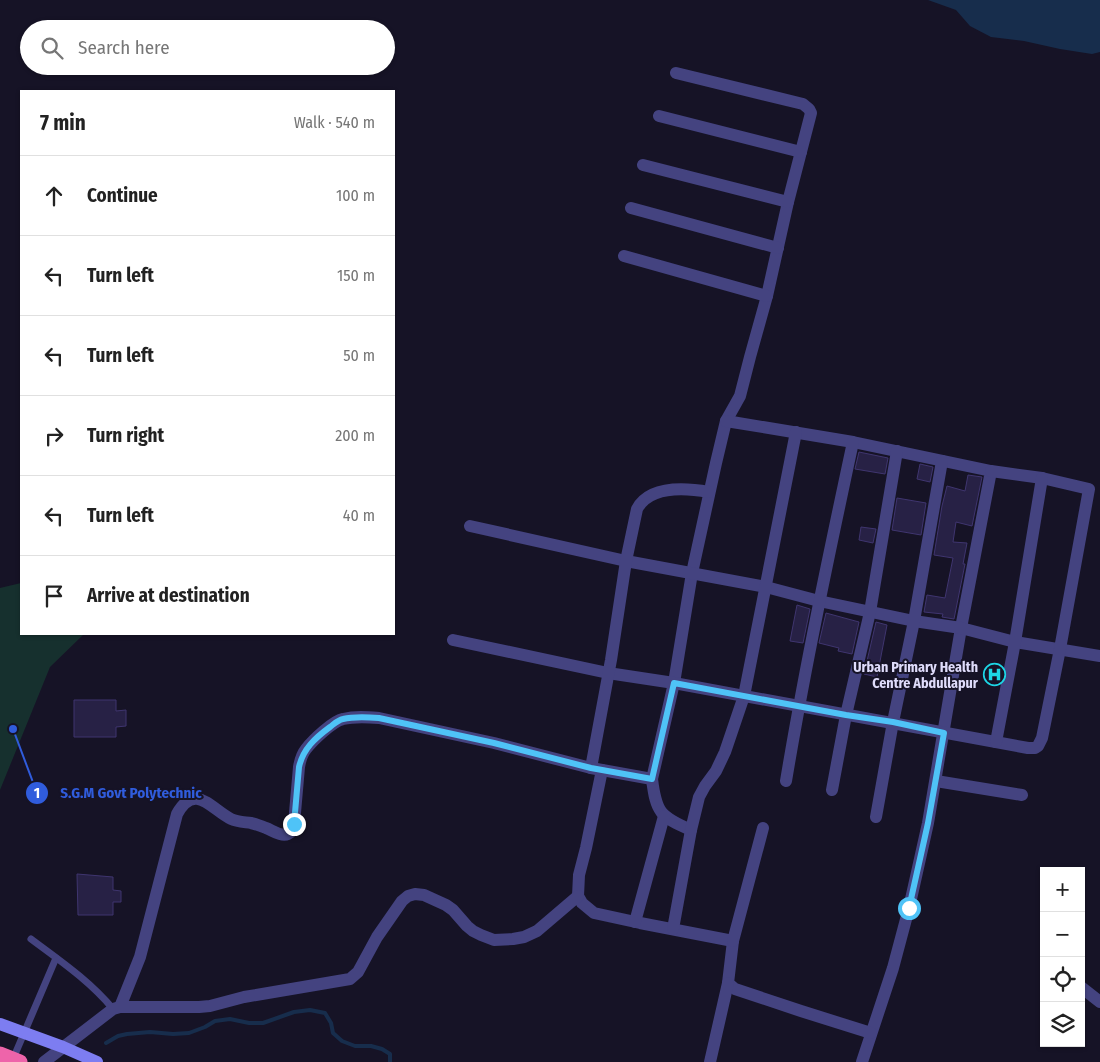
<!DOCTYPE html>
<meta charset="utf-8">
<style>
:root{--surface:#fff;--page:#f6f6f6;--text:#222;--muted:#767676;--line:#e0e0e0}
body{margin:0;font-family:"Fira Sans Condensed",sans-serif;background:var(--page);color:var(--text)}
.controls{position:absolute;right:15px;bottom:15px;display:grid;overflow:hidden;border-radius:0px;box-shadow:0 1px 4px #0004}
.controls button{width:45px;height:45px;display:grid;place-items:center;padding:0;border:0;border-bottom:1px solid var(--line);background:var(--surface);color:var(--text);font:25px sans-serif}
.stop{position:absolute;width:15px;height:15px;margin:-11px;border:4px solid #4fc3f7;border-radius:50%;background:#fff}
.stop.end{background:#4fc3f7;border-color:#fff;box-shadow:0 1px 5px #0008}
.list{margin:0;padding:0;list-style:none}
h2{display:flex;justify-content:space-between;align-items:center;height:65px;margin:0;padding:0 20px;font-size:21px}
h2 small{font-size:16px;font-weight:400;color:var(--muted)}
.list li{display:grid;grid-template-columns:32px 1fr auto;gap:15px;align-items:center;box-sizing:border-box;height:80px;padding:0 20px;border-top:1px solid var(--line)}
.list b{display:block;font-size:19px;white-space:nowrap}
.list em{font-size:16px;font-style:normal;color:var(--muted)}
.icon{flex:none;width:28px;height:28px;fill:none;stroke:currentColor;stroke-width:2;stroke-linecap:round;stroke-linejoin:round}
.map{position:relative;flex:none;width:1100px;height:1062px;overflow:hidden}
.search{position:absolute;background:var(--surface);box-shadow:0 1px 4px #0004;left:20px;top:20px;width:375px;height:55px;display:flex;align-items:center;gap:12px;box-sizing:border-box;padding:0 18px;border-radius:28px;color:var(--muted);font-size:19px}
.panel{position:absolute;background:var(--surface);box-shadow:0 1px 4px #0004;left:20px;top:90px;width:375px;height:545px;border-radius:0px}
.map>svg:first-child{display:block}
</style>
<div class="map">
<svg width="1100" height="1062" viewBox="0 0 1100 1062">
<rect width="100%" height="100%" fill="#161326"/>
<path fill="#16302e" d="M21,583V634H84L50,667L0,790V588Z"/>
<path fill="#172d4c" d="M928,0H1100V52L1092,54L1060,49L1024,41L991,37L970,26L956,10Z"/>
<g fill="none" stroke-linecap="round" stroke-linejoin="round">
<path stroke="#172d4c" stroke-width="4" d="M106,1043L118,1036L127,1034L150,1032L173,1034L189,1033L205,1027L215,1021L230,1019L249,1023H263L294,1012L310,1010L325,1013L331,1023L333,1033L342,1041L355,1046H371L382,1049L390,1054V1062"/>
</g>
<g fill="#272145" stroke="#3f356f">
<path d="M859,452L888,458L885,474L855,469Z"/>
<path d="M920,464L933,467L930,482L917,479Z"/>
<path d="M968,475L982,477L972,526L956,522L953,542L967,543L963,564H965L954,619L942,617L943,614L924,612L927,595L945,598L953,558L934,555L942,506L947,486L965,491Z"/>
<path d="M897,498L926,503L921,535L892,530Z"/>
<path d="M861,527L876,529L873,543L859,540Z"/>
<path d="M797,605L810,609L803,643L790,641Z"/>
<path d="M826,613L859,622L852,654L838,651L839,648L819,643Z"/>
<path d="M876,622L887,625L877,677L864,674Z"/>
<path d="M74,700H116V711L126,710V726L116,727V737H74Z"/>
<path d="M77,874L113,877V890L121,891V902H113V915H78Z"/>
</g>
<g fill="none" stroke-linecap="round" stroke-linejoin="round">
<g stroke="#444380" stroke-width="7">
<path d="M31,939C59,960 90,981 113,1009"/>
<path d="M13,1059L56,958"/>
</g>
<g stroke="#444380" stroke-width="12">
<path d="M676,73L803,104L809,109L811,113L788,202L767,296L750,357L740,396L726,421L716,463L692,573L674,683L652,779C656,812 660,817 691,830"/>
<path d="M659,116L801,152"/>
<path d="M643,165L788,202"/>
<path d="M631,208L778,248"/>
<path d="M624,256L767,296"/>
<path d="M726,421L853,442L991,471L961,628L928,823L909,908L893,968L862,1062"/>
<path d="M470,526L626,561L766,587L819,601L914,621L961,628L1015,642L1100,656"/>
<path d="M453,640L608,673L674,683L1028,748H1035L1038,746L1042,738L1060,649L1089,489L1042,478L991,471"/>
<path d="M996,742L1015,642L1042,478"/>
<path d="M591,768L611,660L626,561L637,509C650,485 686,488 709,492"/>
<path d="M602,770L586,848L579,875L578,896L582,903L594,913L640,923L733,941L728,983L735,989L801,1011L871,1033"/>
<path d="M786,781C805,667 829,554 853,442"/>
<path d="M936,781L1022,795"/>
<path d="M832,790L846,715L870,612L897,451"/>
<path d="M876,817L893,722L914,621L942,461"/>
<path d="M635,922L664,816"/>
<path d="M673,929L691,830L699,797L705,786L716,771L725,752L744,696L796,432"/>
<path d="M733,941L763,828"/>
<path d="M1081,987L1100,1002"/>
<path d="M120,1007L140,957L177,814C195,782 211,809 231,819C237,822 244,822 251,823C256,824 261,826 266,828C272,830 281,837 288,834C292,832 293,828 294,824L299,767C300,761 302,754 306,749C313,740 333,721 343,719C355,716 367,717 379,718L494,743L591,768L652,779"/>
<path d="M44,1062L113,1009L120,1007H199L210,1006L244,997L350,979L358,972L377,937L402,901L408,896L415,894L424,895L446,905L453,910L467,926L473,931L481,935L494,940L513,939L524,937L537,931L578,896"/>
<path d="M710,1062L728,983"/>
</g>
<path stroke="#7d7df1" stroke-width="12" d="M0,1024L63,1047L97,1062"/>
<path stroke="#ee64aa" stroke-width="15" d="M0,1054L20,1062"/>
</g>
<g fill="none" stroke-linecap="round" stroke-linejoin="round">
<path stroke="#4fc3f7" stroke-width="6" d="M294,824L299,767C303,749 315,738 330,727C334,724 338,720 343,719C355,716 367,717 379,718L494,743L591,768L652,779L674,683L846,715L893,722L944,733L928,823L909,908"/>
</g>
<defs>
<symbol id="hospital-ring" viewBox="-11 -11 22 22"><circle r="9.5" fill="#161326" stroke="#1dd7e6" stroke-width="1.5"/><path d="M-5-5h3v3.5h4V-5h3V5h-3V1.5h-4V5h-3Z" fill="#1dd7e6"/></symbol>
</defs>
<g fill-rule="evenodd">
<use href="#hospital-ring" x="982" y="662" width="25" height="25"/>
</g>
<g text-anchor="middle" stroke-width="4" stroke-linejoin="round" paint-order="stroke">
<g font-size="14" font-weight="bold" fill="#dfdcfb" stroke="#161326" text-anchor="end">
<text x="978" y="672">Urban Primary Health<tspan x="978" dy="16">Centre Abdullapur</tspan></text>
</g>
</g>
<path fill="none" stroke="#305cdc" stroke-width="2" d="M13 729L37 793"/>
<g fill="#305cdc" stroke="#161326" stroke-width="2">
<circle cx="13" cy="729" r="5"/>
<circle cx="37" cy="793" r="12"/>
</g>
<g font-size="15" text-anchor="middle" font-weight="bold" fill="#fff">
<text x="37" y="798">1</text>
</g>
<g font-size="15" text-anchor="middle" font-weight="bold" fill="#305cdc" stroke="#161326" stroke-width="4" stroke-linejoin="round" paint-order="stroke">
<text x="131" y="798">S.G.M Govt Polytechnic</text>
</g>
</svg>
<div class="controls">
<button>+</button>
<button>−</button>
<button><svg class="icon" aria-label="locate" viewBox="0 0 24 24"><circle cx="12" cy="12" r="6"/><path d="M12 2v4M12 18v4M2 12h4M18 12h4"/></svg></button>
<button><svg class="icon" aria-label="layers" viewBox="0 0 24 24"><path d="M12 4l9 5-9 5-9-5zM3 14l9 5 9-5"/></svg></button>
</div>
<div class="stop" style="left:909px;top:908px"></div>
<div class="stop end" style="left:294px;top:824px"></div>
<div class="search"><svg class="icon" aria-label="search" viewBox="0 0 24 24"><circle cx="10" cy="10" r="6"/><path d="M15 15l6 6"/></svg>Search here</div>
<section class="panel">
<h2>7 min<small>Walk · 540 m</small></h2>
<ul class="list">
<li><svg class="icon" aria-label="ahead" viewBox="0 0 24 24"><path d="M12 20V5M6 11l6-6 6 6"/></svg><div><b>Continue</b></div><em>100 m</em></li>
<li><svg class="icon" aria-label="left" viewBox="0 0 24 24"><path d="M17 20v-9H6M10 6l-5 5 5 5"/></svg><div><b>Turn left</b></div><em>150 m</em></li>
<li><svg class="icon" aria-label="left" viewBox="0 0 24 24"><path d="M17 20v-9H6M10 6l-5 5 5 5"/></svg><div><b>Turn left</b></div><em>50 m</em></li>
<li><svg class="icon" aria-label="right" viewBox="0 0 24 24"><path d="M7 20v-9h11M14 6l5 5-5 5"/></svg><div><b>Turn right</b></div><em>200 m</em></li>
<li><svg class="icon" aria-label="left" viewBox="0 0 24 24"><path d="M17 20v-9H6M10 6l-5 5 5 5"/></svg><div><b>Turn left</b></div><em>40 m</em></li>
<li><svg class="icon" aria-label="arrive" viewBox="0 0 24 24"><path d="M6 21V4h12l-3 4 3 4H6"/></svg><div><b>Arrive at destination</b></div></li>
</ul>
</section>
</div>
